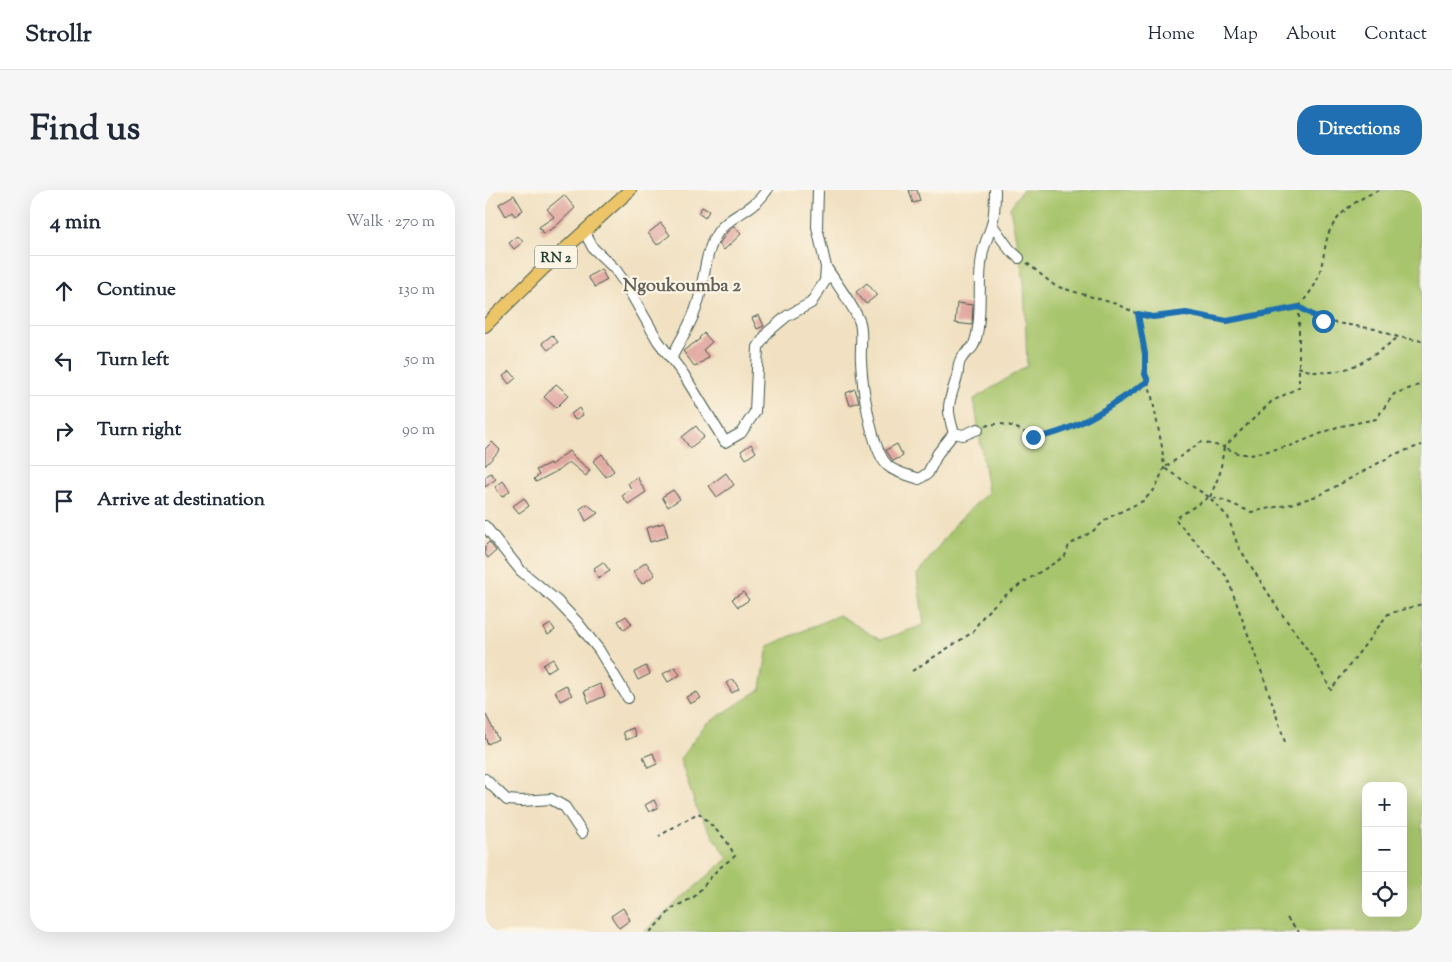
<!DOCTYPE html>
<meta charset="utf-8">
<style>
:root{--surface:#fff;--page:#f6f6f7;--text:#1f2937;--muted:#747a83;--line:#e0e1e3;--accent:#1f6fb2}
body{margin:0;font-family:"Sorts Mill Goudy",serif;background:var(--page);color:var(--text)}
.controls{position:absolute;right:15px;bottom:15px;display:grid;overflow:hidden;border-radius:10px;box-shadow:0 5px 20px #0002}
.controls button{width:45px;height:45px;display:grid;place-items:center;padding:0;border:0;border-bottom:1px solid var(--line);background:var(--surface);color:var(--text);font:25px sans-serif}
.stop{position:absolute;width:15px;height:15px;margin:-11px;border:4px solid #1f6fb2;border-radius:50%;background:#fff}
.stop.end{background:#1f6fb2;border-color:#fff;box-shadow:0 1px 5px #0008}
.list{margin:0;padding:0;list-style:none}
h2{display:flex;justify-content:space-between;align-items:center;height:65px;margin:0;padding:0 20px;font-size:21px}
h2 small{font-size:16px;font-weight:400;color:var(--muted)}
.list li{display:grid;grid-template-columns:32px 1fr auto;gap:15px;align-items:center;box-sizing:border-box;height:70px;padding:0 20px;border-top:1px solid var(--line)}
.list b{display:block;font-size:19px;white-space:nowrap}
.list em{font-size:16px;font-style:normal;color:var(--muted)}
.icon{flex:none;width:28px;height:28px;fill:none;stroke:currentColor;stroke-width:2;stroke-linecap:round;stroke-linejoin:round}
.map{position:relative;flex:none;width:937px;height:742px;overflow:hidden;border-radius:20px}
header{display:flex;align-items:center;gap:30px;box-sizing:border-box;height:70px;padding:0 25px;background:var(--surface);border-bottom:1px solid var(--line)}
header strong{font-size:24px}
nav{display:flex;gap:28px;margin-inline-start:auto;font-size:18px}
.intro{display:flex;align-items:center;justify-content:space-between;box-sizing:border-box;height:120px;padding:0 30px}
h1{margin:0;font-size:35px}
.button{padding:12px 22px;border-radius:20px;background:var(--accent);color:#fff;font-size:18px;font-weight:700}
main{display:flex;gap:30px;padding:0 30px}
aside{flex:1;background:var(--surface);border-radius:20px;box-shadow:0 5px 20px #0002}
.map>svg:first-child{display:block}
</style>
<header>
<strong>Strollr</strong>
<nav><a>Home</a><a>Map</a><a>About</a><a>Contact</a></nav>
</header>
<div class="intro"><h1>Find us</h1><a class="button">Directions</a></div>
<main>
<aside>
<h2>4 min<small>Walk · 270 m</small></h2>
<ul class="list">
<li><svg class="icon" aria-label="ahead" viewBox="0 0 24 24"><path d="M12 20V5M6 11l6-6 6 6"/></svg><div><b>Continue</b></div><em>130 m</em></li>
<li><svg class="icon" aria-label="left" viewBox="0 0 24 24"><path d="M17 20v-9H6M10 6l-5 5 5 5"/></svg><div><b>Turn left</b></div><em>50 m</em></li>
<li><svg class="icon" aria-label="right" viewBox="0 0 24 24"><path d="M7 20v-9h11M14 6l5 5-5 5"/></svg><div><b>Turn right</b></div><em>90 m</em></li>
<li><svg class="icon" aria-label="arrive" viewBox="0 0 24 24"><path d="M6 21V4h12l-3 4 3 4H6"/></svg><div><b>Arrive at destination</b></div></li>
</ul>
</aside>
<div class="map">
<svg width="937" height="742" viewBox="0 0 937 742">
<rect width="100%" height="100%" fill="#fcf5e5"/>
<filter id="ink" filterUnits="userSpaceOnUse"><feTurbulence type="fractalNoise" baseFrequency=".02" numOctaves="2"/><feDisplacementMap in="SourceGraphic" scale="10" xChannelSelector="R" yChannelSelector="G"/><feConvolveMatrix kernelMatrix="1 2 1 2 8 2 1 2 1" color-interpolation-filters="sRGB"/></filter>
<filter id="wash" filterUnits="userSpaceOnUse"><feTurbulence type="fractalNoise" baseFrequency=".0096" numOctaves="4" result="noise"/><feDisplacementMap in="SourceGraphic" scale="20" xChannelSelector="R" yChannelSelector="G"/><feGaussianBlur stdDeviation="1.12" result="paint"/><feColorMatrix in="noise" values="0 0 0 0 0 0 0 0 0 0 0 0 0 0 0 0 0 1.4 0 .05"/><feComposite in="paint" operator="in"/></filter>
<g filter="url(#wash)">
<rect width="100%" height="100%" fill="#f1e1c2"/>
<path fill="#a7c56c" stroke="#638150" fill-rule="evenodd" d="M537,0H937V742H159L243,668L213,623L195,569L220,535L276,499L283,456L354,425L395,450L439,435L432,385L472,332L503,302L489,209L542,176L539,91L525,18ZM881,596H918V723H881Z"/>
<g id="blocks">
<g fill="#e1a8a1">
<path d="M424,0H432L435,11L428,13Z"/>
<path d="M29,5L38,20L30,26L27,22L21,26L14,14Z"/>
<path d="M79,5L90,18L70,37L58,44L54,37L69,27L62,19Z"/>
<path d="M217,17L224,21L220,28L213,23Z"/>
<path d="M176,33L185,45L172,55L163,43Z"/>
<path d="M249,36L256,44L239,60L234,54L242,42Z"/>
<path d="M33,46L38,52L29,59L24,53Z"/>
<path d="M116,79L122,90L110,97L103,87Z"/>
<path d="M382,93L392,105L381,114L371,102Z"/>
<path d="M472,113L488,115L487,135L470,133Z"/>
<path d="M274,125L279,136L272,139L267,128Z"/>
<path d="M219,143L227,152L218,160L224,167L210,177L198,161L215,149L214,148Z"/>
<path d="M67,145L73,152L63,160L57,153Z"/>
<path d="M25,181L31,188L24,194L18,186Z"/>
<path d="M71,194L84,205L71,218L59,207Z"/>
<path d="M370,199L374,212L365,215L361,203Z"/>
<path d="M94,218L98,225L90,230L86,224Z"/>
<path d="M211,236L219,247L205,258L197,247Z"/>
<path d="M7,252L15,260L0,276V259Z"/>
<path d="M266,254L271,262L261,269L256,261Z"/>
<path d="M412,254L418,266L408,271L401,260Z"/>
<path d="M84,261L89,267L105,280L101,286L84,272L74,280L51,292L49,289L54,285L51,280L65,273L66,275Z"/>
<path d="M117,264L129,281L121,287L108,271Z"/>
<path d="M6,283L11,289L0,297V287Z"/>
<path d="M241,283L249,295L232,307L224,296Z"/>
<path d="M152,287L161,302L143,314L137,306L146,299L143,293Z"/>
<path d="M18,291L25,301L17,307L10,297Z"/>
<path d="M188,300L195,309L183,317L177,307Z"/>
<path d="M39,308L44,316L34,323L28,316Z"/>
<path d="M102,314L113,323L101,331L95,319Z"/>
<path d="M179,333L183,347L165,352L161,338Z"/>
<path d="M4,352L11,361L3,368L0,364V356Z"/>
<path d="M118,372L125,381L113,388L109,378Z"/>
<path d="M161,372L170,385L157,394L148,382Z"/>
<path d="M258,402L264,410L253,417L247,409Z"/>
<path d="M141,426L147,434L139,440L133,431Z"/>
<path d="M66,434L70,440L63,445L59,438Z"/>
<path d="M68,469L72,476L62,482L58,475Z"/>
<path d="M161,476L165,484L153,490L149,482Z"/>
<path d="M190,477L195,485L183,492L178,484Z"/>
<path d="M248,489L254,499L247,503L241,493Z"/>
<path d="M115,494L120,506L104,513L99,501Z"/>
<path d="M81,495L87,505L75,511L70,501Z"/>
<path d="M212,502L216,508L205,514L201,507Z"/>
<path d="M0,523L13,549L3,554L0,547Z"/>
<path d="M148,538L151,546L141,550L138,542Z"/>
<path d="M168,563L172,574L163,578L158,567Z"/>
<path d="M169,610L173,618L164,622L160,615Z"/>
<path d="M138,718L145,730L134,738L126,726Z"/>
</g>
</g>
</g>
<g filter="url(#ink)">
<use href="#blocks" fill-opacity="0" stroke="#3e5649" stroke-width="1"/>
<g fill="none" stroke-linecap="round" stroke-linejoin="round">
<defs>
<g id="minor">
<path d="M507,35L525,60L534,68"/>
<path d="M99,41L108,58L130,79L140,93L173,151L199,185L240,252L256,243L270,222L273,157L283,142L302,126L326,113L340,91L341,77L332,37L333,0"/>
<path d="M341,77C349,90 371,119 375,133C378,144 375,160 376,171C377,195 386,258 402,275C410,283 424,285 434,289L443,283L453,263L469,243"/>
<path d="M187,167C196,148 208,132 213,112C220,89 219,63 233,42C242,29 257,24 269,14C274,11 278,5 282,0"/>
<path d="M469,243C460,216 464,213 472,187C474,181 472,175 476,169C481,160 488,162 491,148C498,122 492,94 497,67C498,56 504,45 507,34C510,23 510,12 510,0"/>
<path d="M469,243L478,245L493,239"/>
<path d="M0,336L36,381L71,410L93,433L114,460L143,508"/>
<path d="M0,589L22,610L37,611L66,609L80,617L97,643"/>
</g>
<path id="major" d="M0,136L59,78L145,0"/>
</defs>
<use href="#minor" stroke="#3e5649" stroke-width="12"/>
<use href="#major" stroke="#3e5649" stroke-width="14"/>
<g stroke="#3e5649" stroke-width="2" stroke-dasharray="4 4" stroke-linecap="butt">
<path d="M542,73L570,96L631,114L653,124L668,127L701,123L742,131L814,117C820,108 830,98 833,87C838,74 839,59 843,45C851,23 874,8 894,0"/>
<path d="M937,151L913,147L890,139L838,131L814,117V197L786,212L739,257L716,252L679,278L724,307L738,310L766,322L806,314L835,305L910,264L937,255"/>
<path d="M813,177C819,179 826,182 832,182C864,185 889,166 913,147"/>
<path d="M500,236C514,232 525,234 537,241C542,243 545,247 551,247C579,248 638,208 663,191"/>
<path d="M725,307L735,283L739,257L752,263L766,265L808,255L852,237L891,229L909,204L937,194"/>
<path d="M427,481L488,442C505,408 549,387 580,366L584,355L608,341L623,328L658,311L670,299L679,278L677,257L666,202L660,184V164L653,124"/>
<path d="M800,552L782,497L742,387L690,329L724,307L743,327L753,356L794,420L830,470L846,500L903,424L937,414"/>
<path d="M802,728L814,742"/>
<path d="M165,742L188,718L209,707L233,679L250,666L241,650L215,624L213,623L174,646"/>
</g>
<use href="#minor" stroke="#fff" stroke-width="10"/>
<use href="#major" stroke="#edc569" stroke-width="12"/>
</g>
</g>
<g fill="none" stroke-linecap="round" stroke-linejoin="round" filter="url(#ink)">
<path stroke="#1f6fb2" stroke-width="6" d="M548,247C585,246 632,212 663,191L660,184V164L653,124L668,127L701,123L742,131L814,117L838,131"/>
</g>
<g text-anchor="middle" stroke-width="4.5" stroke-linejoin="round" paint-order="stroke">
<rect fill="#fcf5e5" stroke="#617469" stroke-width="1" x="50" y="55.5" width="42" height="23" rx="4"/>
<g font-size="14" font-weight="bold" fill="#1f3d34">
<text x="71" y="72">RN 2</text>
</g>
<g font-size="18" font-weight="bold" fill="#63625a" stroke="#fcf5e5">
<text x="197" y="101">Ngoukoumba 2</text>
</g>
</g>
</svg>
<div class="controls">
<button>+</button>
<button>−</button>
<button><svg class="icon" aria-label="locate" viewBox="0 0 24 24"><circle cx="12" cy="12" r="6"/><path d="M12 2v4M12 18v4M2 12h4M18 12h4"/></svg></button>
</div>
<div class="stop" style="left:838px;top:131px"></div>
<div class="stop end" style="left:548px;top:247px"></div>
</div>
</main>
